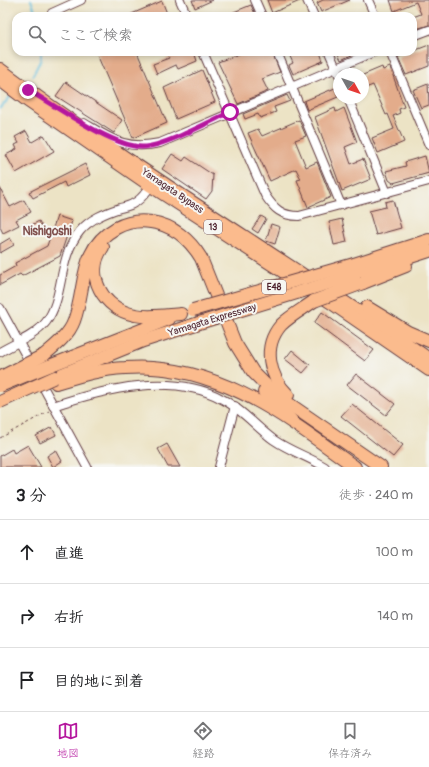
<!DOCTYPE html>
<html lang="ja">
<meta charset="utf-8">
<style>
:root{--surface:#fff;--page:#f6f6f6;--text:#202124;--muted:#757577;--line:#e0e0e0;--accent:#b5179e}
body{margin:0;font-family:Pangolin,"Klee One",sans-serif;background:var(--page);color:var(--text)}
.compass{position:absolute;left:333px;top:68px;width:36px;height:36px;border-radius:50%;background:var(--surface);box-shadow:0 2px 6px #0003;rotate:130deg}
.stop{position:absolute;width:12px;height:12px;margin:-9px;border:3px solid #b5179e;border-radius:50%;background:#fff}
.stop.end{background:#b5179e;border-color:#fff;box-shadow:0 1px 4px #0008}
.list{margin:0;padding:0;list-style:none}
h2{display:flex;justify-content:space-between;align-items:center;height:52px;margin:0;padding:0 16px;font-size:17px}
h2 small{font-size:13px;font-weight:400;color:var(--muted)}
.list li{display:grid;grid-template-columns:26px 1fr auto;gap:12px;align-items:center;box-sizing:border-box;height:64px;padding:0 16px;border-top:1px solid var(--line)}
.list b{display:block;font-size:15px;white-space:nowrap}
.list em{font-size:13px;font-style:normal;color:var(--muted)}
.icon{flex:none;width:22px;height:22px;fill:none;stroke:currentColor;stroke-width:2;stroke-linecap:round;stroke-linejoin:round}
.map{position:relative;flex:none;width:429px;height:467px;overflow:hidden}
.search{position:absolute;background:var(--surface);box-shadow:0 2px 6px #0003;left:12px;right:12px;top:12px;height:44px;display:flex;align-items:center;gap:10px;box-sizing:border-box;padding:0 14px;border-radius:12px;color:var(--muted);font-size:15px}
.sheet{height:244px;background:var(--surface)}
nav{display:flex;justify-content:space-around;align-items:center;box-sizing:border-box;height:56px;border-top:1px solid var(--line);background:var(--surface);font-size:11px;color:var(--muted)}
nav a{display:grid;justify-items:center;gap:2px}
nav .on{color:var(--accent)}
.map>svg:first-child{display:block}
</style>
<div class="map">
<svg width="429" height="467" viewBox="0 0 429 467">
<rect width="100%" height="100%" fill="#f6f6f2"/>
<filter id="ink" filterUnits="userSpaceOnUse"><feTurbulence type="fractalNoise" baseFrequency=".025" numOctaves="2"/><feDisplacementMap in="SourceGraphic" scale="8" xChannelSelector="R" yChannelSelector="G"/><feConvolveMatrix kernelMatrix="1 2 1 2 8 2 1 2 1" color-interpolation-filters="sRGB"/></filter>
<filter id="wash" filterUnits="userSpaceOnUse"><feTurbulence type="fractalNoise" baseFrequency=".012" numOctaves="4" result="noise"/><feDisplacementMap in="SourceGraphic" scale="16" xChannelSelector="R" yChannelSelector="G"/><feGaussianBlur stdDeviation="0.9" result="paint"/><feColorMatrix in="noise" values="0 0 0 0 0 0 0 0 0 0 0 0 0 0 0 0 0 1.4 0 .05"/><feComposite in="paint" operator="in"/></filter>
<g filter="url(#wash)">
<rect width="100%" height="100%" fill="#ece3c5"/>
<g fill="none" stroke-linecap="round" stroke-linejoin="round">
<g stroke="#62c0e0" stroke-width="2">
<path d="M31,0L37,16"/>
<path d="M33,75L41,59V52"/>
<path d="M0,109L10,97"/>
</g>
</g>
<g id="blocks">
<g fill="#e3ac8b">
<path d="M192,0H213L195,8Z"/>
<path d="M267,0H302L272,13Z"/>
<path d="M323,0H350L321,12L317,3Z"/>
<path d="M390,0H429V25L413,30V17L421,14L416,2L394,11Z"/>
<path d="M162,1L168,16H127Z"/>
<path d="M251,5L256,16H224Z"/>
<path d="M429,45V66L406,75L398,57Z"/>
<path d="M96,52H137L167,123L133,138Z"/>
<path d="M166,52H194L197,61L178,69L176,65L157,74L153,64L169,58Z"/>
<path d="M244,52H272L280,72L262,79L268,91L238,104L218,62Z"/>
<path d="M288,52H320L323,61L293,74L289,65L293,63Z"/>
<path d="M337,52H358L341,60Z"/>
<path d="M382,67L383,70L390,67L404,107L399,109L400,113L393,116L404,142L378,153L372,138L394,129L388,114L386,115L373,85L363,89V75Z"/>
<path d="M202,70L215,102L176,119L164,88Z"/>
<path d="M66,82L122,120L114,133L56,96Z"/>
<path d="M428,84L429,105L421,108L413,90Z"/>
<path d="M335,88L338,97L307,110L304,101Z"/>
<path d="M287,95L290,101L274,107L276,112L260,118L258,114L245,119L243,114Z"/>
<path d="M335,108L336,112L344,108L357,142L345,147L351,164L363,159L371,179L342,191L315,117Z"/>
<path d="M299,120L306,136L295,140L306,167L317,162L331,197L308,207L297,180L301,179L296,169L270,181L248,133L258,129L262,136Z"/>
<path d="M26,131L32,142L44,135L54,151L16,173L6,155L17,149L15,145L19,143L15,137Z"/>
<path d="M172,154L183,161L186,157L213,175L212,191L206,199L162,169Z"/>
<path d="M425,156L429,173L393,183L389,180L386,171L406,166L405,162Z"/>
<path d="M85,164L90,175L66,187L64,182L33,198L29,192Z"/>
<path d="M0,188L10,207L24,200L31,212L16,220L19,225L3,233L0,227Z"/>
<path d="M393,200L401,228L376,235L369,211L386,207L385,202Z"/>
<path d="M57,216L72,221L60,256L22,276L20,274L0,285V275L16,266L15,263L47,246Z"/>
<path d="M261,216L266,219L258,233L252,229Z"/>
<path d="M342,219L347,242L334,245L329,222Z"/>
<path d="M39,221L42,227L31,233L28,227Z"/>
<path d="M271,224L280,227L275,244L266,241Z"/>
<path d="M10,238L14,245L0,253V244Z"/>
<path d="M322,312L374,350L365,361L314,323Z"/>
<path d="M292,350L310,365L303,373L285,359Z"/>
<path d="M356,374L395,404L386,415L347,385Z"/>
<path d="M352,404L403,445L393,457L341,416Z"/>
<path d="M52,427L56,435L40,443L36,436Z"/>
<path d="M167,444L180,467H168L158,449Z"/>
<path d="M28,445L41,467H0V456L12,449L14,453Z"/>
<path d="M56,450L62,461L53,467L47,456Z"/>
</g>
</g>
</g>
<g filter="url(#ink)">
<use href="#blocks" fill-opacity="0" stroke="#623c42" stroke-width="1"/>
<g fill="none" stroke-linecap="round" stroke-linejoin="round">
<defs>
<g id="minor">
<path d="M180,0L187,16"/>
<path d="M255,0L262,16"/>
<path d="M307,0L314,16"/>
<path d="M368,0L375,16"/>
<path d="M52,13L81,0"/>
<path d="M413,36L429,30"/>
<path d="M203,52L265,195C274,209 282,216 299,216L429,181"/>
<path d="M277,52L341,205"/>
<path d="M329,52L339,75"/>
<path d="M390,52L429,145"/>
<path d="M348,98L387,193"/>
<path d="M84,123C113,140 126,150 160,143L374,52"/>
<path d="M0,308L87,467"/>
<path d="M0,352C15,343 35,336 46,322C65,297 57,259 80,231C90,219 105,213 120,208C124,207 130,206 134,203C141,200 146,192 151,186"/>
<path d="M53,406C104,389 172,372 222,399C242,409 256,427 274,440C290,451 309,457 325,467"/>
<path d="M219,467L235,406"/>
</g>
<g id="highway">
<path d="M0,69C138,172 287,261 429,359"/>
<path d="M0,80L25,99L151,186L333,304L429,370"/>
<path d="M103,247C83,275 104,310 135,315C150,318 166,315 181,314"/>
<path d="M354,264L429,240"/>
<path d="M355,275L429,251"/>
<path d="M363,283L406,266"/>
<path d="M367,307L408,332L429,341"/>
<path d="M44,355C55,346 69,335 74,321C87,286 78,249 116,228C127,222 139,220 151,222C173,225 190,240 201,258L235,343L253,372L267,386L285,401L381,467"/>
<path d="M49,366L169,319"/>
<path d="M62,374L143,341L199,323"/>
<path d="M56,383C79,376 101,369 125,368C215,361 286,417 355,467"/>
<path d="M264,392L292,421"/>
<path d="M288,395C269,376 262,347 281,325C290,316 303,309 314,301"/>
</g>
</defs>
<use href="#minor" stroke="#623c42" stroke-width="10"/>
<use href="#highway" stroke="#623c42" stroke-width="14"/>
<path stroke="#623c42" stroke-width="1" stroke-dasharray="3 3" stroke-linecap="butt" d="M0,438L49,411"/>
<use href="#minor" stroke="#fff" stroke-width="8"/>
<use href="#highway" stroke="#fbbb8d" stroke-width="12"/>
<defs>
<g id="highway-bridge">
<path d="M314,301L363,283"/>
<path d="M193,310L354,264"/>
<path d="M199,323L355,275"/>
<path d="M1,377L44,355"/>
<path d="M0,386L49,366"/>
<path d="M0,402L55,377"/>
</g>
</defs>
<use href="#highway-bridge" stroke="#623c42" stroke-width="14" stroke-linecap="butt"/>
<use href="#highway-bridge" stroke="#fbbb8d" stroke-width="12"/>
</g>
</g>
<g fill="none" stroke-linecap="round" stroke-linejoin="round" filter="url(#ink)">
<path stroke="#b5179e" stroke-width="5" d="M28,90C56,106 111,146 142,147C163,147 209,122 230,112"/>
</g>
<g text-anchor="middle" stroke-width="4" stroke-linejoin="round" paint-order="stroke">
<g fill="#f6f6f2" stroke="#7e6067" stroke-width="1">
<rect x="204" y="220" width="18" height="14" rx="3"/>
<rect x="262" y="280" width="24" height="14" rx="3"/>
</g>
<g font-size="9" font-weight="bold" fill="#4a1f2b">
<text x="213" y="230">13</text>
<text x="274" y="290">E48</text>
</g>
<g font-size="10" fill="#4a1f2b" stroke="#f6f6f2">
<text transform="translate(173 190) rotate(34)" y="4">Yamagata Bypass</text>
<text transform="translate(212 319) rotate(-17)" y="4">Yamagata Expressway</text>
</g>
<g font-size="12" font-weight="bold" fill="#80504d" stroke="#f6f6f2">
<text x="47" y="235">Nishigoshi</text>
</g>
</g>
</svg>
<svg class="compass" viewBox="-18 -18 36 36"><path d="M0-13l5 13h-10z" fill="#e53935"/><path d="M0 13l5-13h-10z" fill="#757577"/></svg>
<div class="stop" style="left:230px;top:112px"></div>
<div class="stop end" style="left:28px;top:90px"></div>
<div class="search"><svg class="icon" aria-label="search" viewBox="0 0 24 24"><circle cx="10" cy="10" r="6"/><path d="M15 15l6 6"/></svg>ここで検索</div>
</div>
<section class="sheet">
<h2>3 分<small>徒歩 · 240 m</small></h2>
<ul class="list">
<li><svg class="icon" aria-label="ahead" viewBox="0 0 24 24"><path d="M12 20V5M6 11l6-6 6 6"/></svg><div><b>直進</b></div><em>100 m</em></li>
<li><svg class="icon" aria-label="right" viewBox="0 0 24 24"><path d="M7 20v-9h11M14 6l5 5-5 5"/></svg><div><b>右折</b></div><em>140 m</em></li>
<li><svg class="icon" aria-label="arrive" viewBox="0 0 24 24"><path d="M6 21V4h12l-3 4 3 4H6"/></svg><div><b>目的地に到着</b></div></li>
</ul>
</section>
<nav>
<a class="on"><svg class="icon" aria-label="map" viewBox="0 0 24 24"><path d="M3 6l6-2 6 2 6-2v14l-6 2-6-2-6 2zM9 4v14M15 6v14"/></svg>地図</a>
<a><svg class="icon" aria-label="directions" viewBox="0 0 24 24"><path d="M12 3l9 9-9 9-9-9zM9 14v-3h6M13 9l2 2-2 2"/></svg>経路</a>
<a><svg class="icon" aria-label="saved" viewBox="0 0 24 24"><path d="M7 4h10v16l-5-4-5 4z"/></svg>保存済み</a>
</nav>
